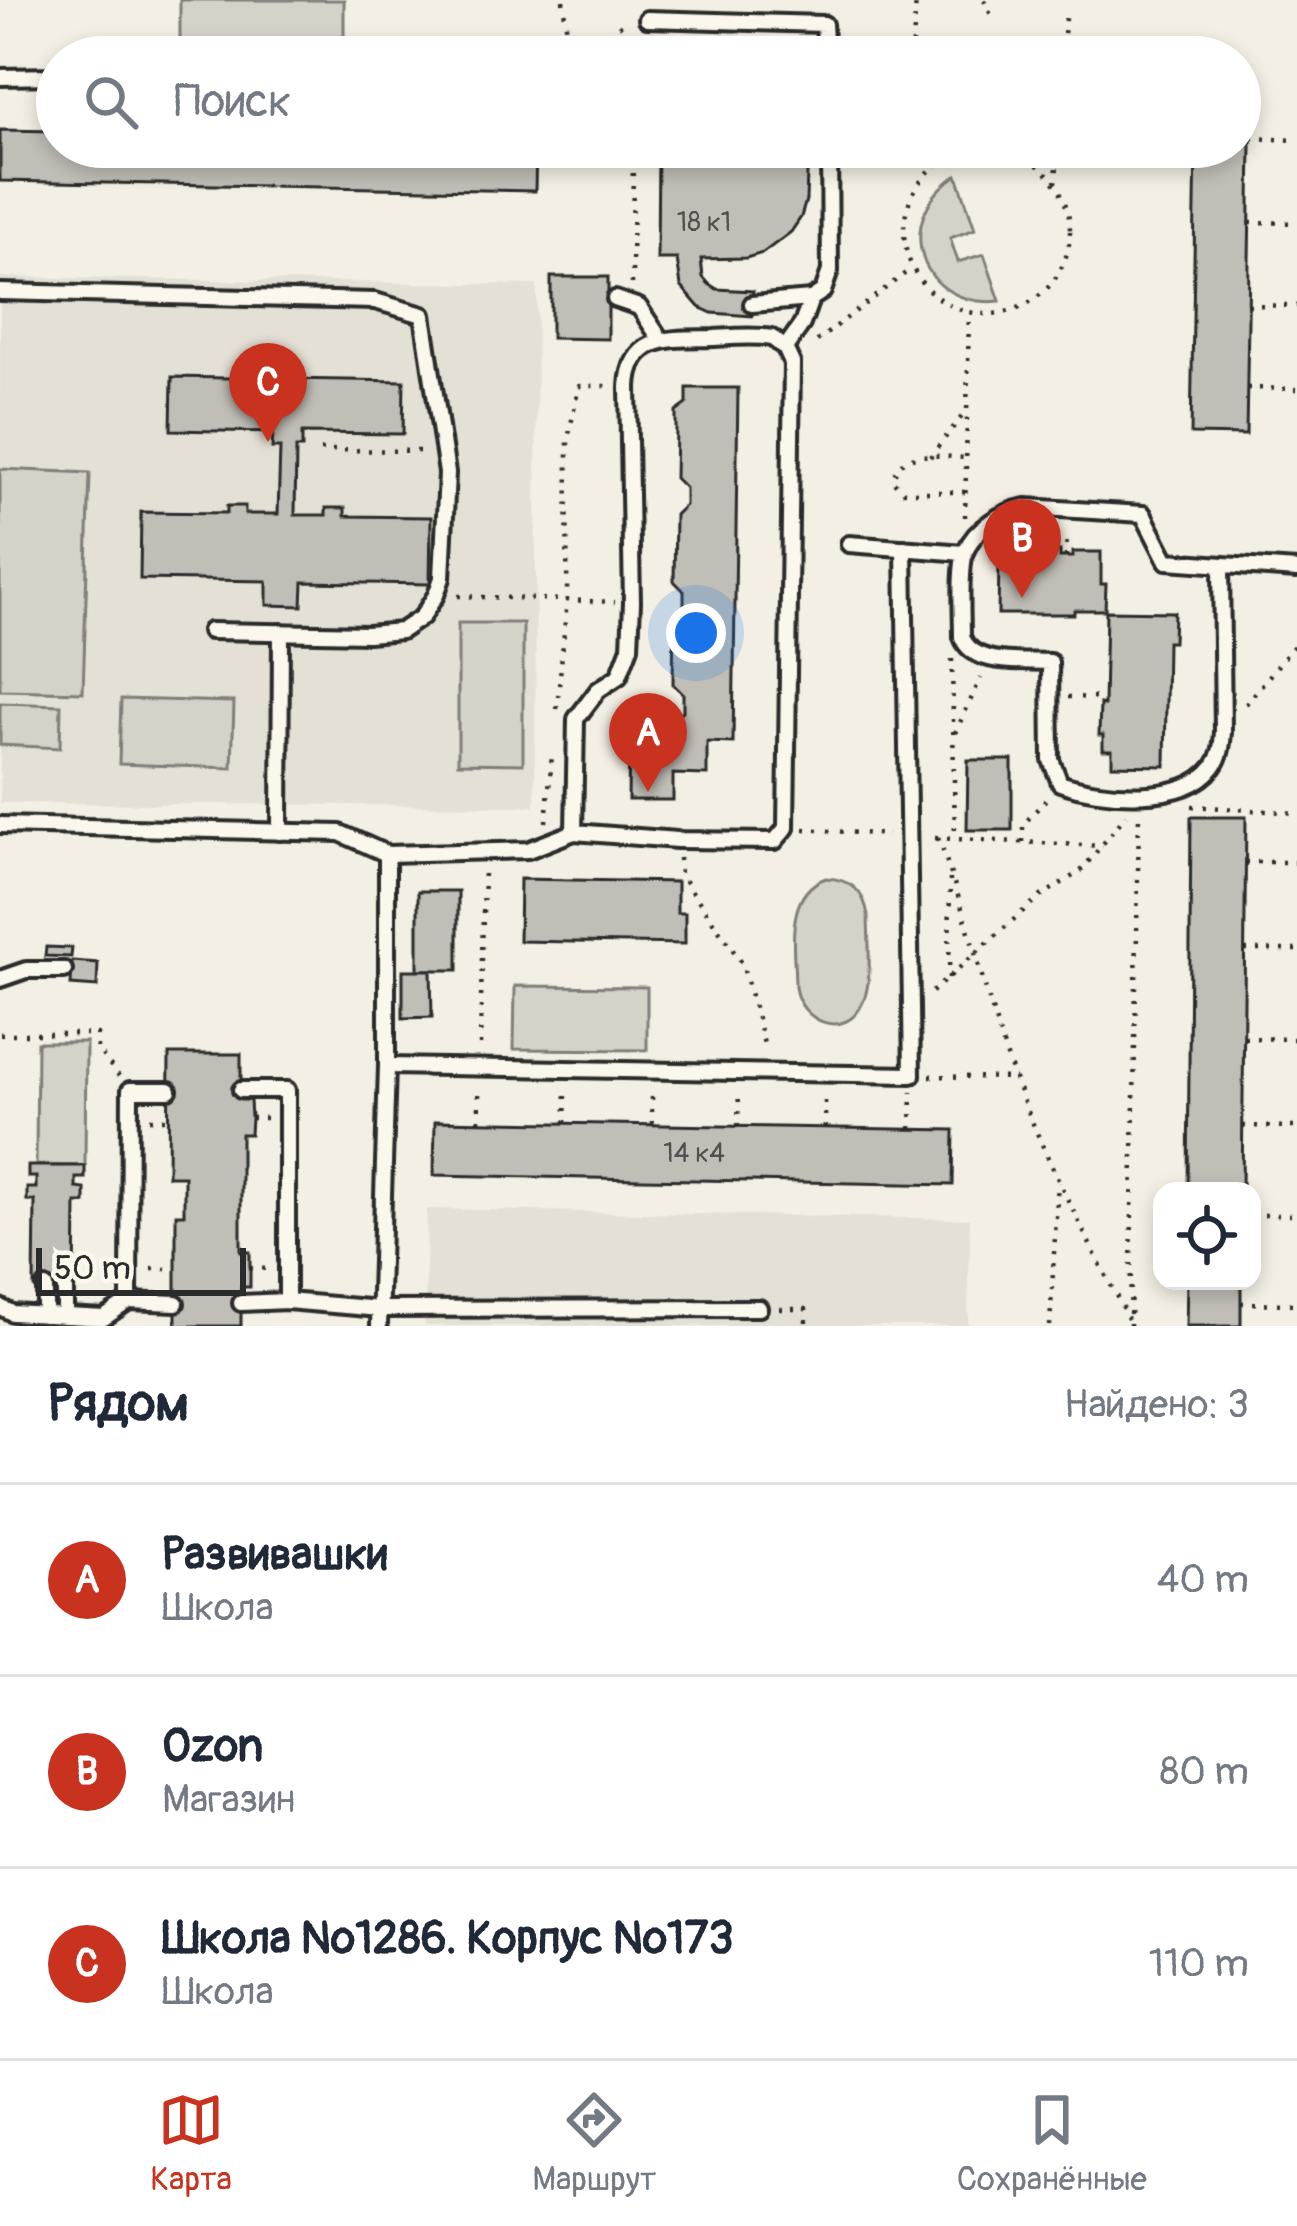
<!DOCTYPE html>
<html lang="ru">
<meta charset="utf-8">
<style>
:root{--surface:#fff;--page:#f6f6f7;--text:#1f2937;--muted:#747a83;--line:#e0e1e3;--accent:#c8321e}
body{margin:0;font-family:Pangolin,sans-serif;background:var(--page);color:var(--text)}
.controls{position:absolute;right:36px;bottom:36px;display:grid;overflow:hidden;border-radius:24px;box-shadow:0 6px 18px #0003}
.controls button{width:108px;height:108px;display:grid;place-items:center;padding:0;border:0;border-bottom:3px solid var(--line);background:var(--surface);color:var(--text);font:60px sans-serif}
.scale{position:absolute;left:36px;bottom:30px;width:210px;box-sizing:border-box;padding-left:12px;border:6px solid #2b2b2b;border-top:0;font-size:33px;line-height:42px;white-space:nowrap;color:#2b2b2b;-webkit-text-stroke:9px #fbf7ec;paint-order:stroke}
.you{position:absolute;left:696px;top:633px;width:42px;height:42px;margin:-30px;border:9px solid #fff;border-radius:50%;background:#1a73e8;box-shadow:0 0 0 18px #1a73e833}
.badge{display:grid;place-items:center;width:78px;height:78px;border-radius:50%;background:var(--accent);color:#fff;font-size:39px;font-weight:700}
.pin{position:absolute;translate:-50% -99px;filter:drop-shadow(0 3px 6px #0008)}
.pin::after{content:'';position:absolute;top:63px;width:42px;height:36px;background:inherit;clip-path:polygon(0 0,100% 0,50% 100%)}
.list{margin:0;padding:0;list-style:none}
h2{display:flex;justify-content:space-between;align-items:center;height:156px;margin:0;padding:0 48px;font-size:51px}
h2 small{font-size:39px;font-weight:400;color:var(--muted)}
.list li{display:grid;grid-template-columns:78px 1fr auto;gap:36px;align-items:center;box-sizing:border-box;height:192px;padding:0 48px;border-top:3px solid var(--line)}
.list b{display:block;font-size:45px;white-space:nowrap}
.list p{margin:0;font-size:39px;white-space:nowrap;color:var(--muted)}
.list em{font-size:39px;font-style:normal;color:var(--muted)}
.icon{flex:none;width:66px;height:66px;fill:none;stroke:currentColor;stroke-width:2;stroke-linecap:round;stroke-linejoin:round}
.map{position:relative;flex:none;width:1297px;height:1326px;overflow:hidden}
.search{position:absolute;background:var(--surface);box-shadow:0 6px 18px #0003;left:36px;right:36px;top:36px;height:132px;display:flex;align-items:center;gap:30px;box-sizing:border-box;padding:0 42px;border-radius:66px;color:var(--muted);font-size:45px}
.sheet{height:732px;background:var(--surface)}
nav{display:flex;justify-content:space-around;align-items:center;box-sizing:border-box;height:168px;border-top:3px solid var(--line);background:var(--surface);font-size:33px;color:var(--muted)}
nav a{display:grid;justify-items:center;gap:6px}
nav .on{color:var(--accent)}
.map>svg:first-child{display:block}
</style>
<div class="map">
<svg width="1297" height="1326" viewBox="0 0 1297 1326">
<rect width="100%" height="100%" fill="#f3efe4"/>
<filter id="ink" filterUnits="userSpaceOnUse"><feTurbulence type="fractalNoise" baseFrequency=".00833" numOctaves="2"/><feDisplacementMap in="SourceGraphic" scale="24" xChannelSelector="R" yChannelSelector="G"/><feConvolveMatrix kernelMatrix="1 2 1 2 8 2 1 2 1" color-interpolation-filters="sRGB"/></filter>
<g filter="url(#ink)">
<g fill="#e4e0d6">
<path d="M0,277L537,285L535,806L0,803Z"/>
<path d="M427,1209L970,1219L968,1326H425Z"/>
</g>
<g fill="#d5d2c9" stroke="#807e7a" stroke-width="3">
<rect x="180" y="0" width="164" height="53"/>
<path d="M957,175L975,229L950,238L958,262L984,254L1000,301C919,310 890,219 957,175Z"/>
<path d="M0,469L90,473L83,692L0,690Z"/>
<path d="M458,623H523V764L458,763Z"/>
<path d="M121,699L234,702L232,768L119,764Z"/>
<path d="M0,703L61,705L60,748L0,745Z"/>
<path d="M826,878C851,879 864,891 868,915C868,938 873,981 863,1002C847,1041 800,1023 795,987C795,950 783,893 826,878Z"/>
<path d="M515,986L647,987V1050L514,1049Z"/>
<path d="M37,1042H86L85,1166L36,1165Z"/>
</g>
<g fill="#c0beb6" stroke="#2b2b2b" stroke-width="3">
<path d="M945,44L985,45V57H945Z"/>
<path d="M1240,87L1252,88L1246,435L1191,434L1196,147H1240Z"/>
<path d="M0,130L57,131V147H536L535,191L0,181Z"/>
<path d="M658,147H808L806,200L801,217L791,232L763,253L746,258L701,259L703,277L709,284L717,289L753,291L752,316L712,313L699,307L681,286L677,259H657Z"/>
<path d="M551,277H608V339L551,338Z"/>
<path d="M172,377L404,381L403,434L302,433V448H296L295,515H326V508H345V516L431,517L430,584L303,582L302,606L267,605V581L140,579L141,512L227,513V506H245V514H278L280,448H272L273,432L171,430Z"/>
<path d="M687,388H738L733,743L707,742V775L673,774V800H628L629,745L636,737H674V718L683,711V694L673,684L674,616L684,605V591L674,581L675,515L685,505V488L675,478L676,427V412L687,404Z"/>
<path d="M1027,551H1060V557H1073V552H1101V584H1106L1105,610H1074V614H998L999,566H1011V556H1027Z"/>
<path d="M1106,611L1174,612L1173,642H1167L1165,766L1112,765V750H1103V735H1099L1100,704L1104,705Z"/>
<path d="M968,760H1012V830H967Z"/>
<path d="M1191,817H1246L1242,1191H1188Z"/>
<path d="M520,879L677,882V913H685V944L519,941Z"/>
<rect x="418" y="891" width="40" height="79"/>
<path d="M46,947L72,948L71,957L45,956Z"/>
<path d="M72,961L98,963L97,987L71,985Z"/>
<path d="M403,970H431L432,1017L403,1018Z"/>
<path d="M169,1054H241V1100H250L251,1118L250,1134H241V1252H250V1287H241V1326H176V1214H184V1176H168Z"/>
<path d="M435,1121L954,1130L953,1185L434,1175Z"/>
<path d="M28,1166H85V1178H76V1188L85,1189V1203H76L75,1287H34L35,1201H27V1188H36V1177H28Z"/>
<path d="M1187,1281H1241V1326H1186Z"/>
</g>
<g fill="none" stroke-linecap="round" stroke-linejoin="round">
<defs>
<g id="lane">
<path d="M647,19L824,24L826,57"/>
<path d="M0,77L57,76"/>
<path d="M0,292L375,301L423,315L447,473L442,578L436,595L422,617L401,631L368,634L210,631"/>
<path d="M615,299L639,307L661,340"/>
<path d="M752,304L811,299"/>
<path d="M785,348L802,324L811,299L823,291L830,271L829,147"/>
<path d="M849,544L964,553"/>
<path d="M1221,566L1223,732C1222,745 1221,756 1213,767C1184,805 1099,797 1060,783L1051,760L1050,662C1022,660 973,667 962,637C962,617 959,566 966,550C975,528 1003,511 1026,507L1143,514L1167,561L1297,570"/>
<path d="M0,825L340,833L387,854L528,850L574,832L677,840L775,841L786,828L792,363L785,348L772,338C753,335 733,337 714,338C674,339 630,333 628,387L632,602L630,647L619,676L598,690L576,719L574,832"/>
<path d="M280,832L281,632"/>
<path d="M0,979L26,970H64"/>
<path d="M387,1066L912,1075L904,548"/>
<path d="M241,1090H287V1301"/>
<path d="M129,1301L130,1090H169"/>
<path d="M241,1303L287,1301L380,1309L759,1308"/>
<path d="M0,1307L12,1313L104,1318L129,1301L176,1303"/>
<path d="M45,1315V1287"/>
<path d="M65,1316V1287"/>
<path d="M379,1326L387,1066V854"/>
</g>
</defs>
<use href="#lane" stroke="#2b2b2b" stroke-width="22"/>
<g stroke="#2b2b2b" stroke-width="4.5" stroke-dasharray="3 9" stroke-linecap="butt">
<path d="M563,0L570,57"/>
<path d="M984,0L991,15"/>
<path d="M582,57L628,19"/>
<path d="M634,57V33"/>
<path d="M912,57L916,0"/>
<path d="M1063,57L1065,17"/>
<path d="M1251,138L1297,140"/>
<circle cx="987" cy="231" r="83"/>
<path d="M1056,183L1058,147"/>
<path d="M1250,222L1297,223"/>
<path d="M632,284L633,147"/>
<path d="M1248,305L1297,306"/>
<path d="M817,341L912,268"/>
<path d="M1247,388L1297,389"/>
<path d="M320,450L426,451"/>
<path d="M930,457L967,410"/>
<path d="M965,492H904L893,481C898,446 940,457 966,458"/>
<path d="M965,517L969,313"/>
<path d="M1066,557L1067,533"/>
<path d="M458,596L615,602"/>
<path d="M952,659L955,839"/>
<path d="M1068,697L1104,698"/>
<path d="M1246,704L1297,642"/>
<path d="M557,709L567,600L568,439L579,386H609"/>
<path d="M955,733L981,678"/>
<path d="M1192,806L1297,813"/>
<path d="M546,822L552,756"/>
<path d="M804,829L888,835"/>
<path d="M935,838L1103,846"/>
<path d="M938,838C968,916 985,998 1014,1076C1045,1160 1088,1240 1128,1319"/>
<path d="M1023,842V825L1048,797"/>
<path d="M679,858L680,874L742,963L766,1051"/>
<path d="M1245,862H1297"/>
<path d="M1245,950H1297"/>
<path d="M949,978L950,876"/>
<path d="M932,992L1038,898L1081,871L1126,815"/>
<path d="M0,1034H97V1049L119,1076"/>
<path d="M1244,1038L1297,1039"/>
<path d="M480,1045L484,870"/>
<path d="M930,1076L1015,1078"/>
<path d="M251,1118H269"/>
<path d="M150,1119H168"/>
<path d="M479,1121V1086"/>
<path d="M565,1123L566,1092"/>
<path d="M652,1124V1088"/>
<path d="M738,1126L739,1090"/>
<path d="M1243,1126L1297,1127"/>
<path d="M825,1128V1092"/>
<path d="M911,1129L912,1092"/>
<path d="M1252,1215H1297"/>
<path d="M250,1268L268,1269"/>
<path d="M152,1269H176"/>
<path d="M1241,1303L1297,1304"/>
<path d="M780,1309H806V1326"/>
<path d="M1050,1326L1058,1182"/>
<path d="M1130,1326L1139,816"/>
</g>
<use href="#lane" stroke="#fbf7ec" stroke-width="14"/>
</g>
</g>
<g text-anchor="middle" stroke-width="9" stroke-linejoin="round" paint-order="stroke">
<g font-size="27" fill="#50504e">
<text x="704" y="231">18 к1</text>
<text x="694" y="1162">14 к4</text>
</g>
</g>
</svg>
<div class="controls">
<button><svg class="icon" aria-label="locate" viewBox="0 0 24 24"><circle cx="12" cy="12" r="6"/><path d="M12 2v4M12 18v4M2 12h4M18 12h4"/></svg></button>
</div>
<div class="scale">50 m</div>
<div class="you"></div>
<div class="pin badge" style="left:648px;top:792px">A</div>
<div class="pin badge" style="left:1022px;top:598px">B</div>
<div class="pin badge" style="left:268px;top:442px">C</div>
<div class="search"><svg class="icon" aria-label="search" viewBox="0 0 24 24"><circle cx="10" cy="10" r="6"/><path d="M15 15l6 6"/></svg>Поиск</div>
</div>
<section class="sheet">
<h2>Рядом<small>Найдено: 3</small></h2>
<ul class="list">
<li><span class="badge">A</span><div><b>Развивашки</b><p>Школа</p></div><em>40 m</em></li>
<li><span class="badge">B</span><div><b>Ozon</b><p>Магазин</p></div><em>80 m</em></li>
<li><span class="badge">C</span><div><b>Школа №1286. Корпус №173</b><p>Школа</p></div><em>110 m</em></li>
</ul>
</section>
<nav>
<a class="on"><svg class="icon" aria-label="map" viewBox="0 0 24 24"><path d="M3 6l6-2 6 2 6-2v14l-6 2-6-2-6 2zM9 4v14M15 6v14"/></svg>Карта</a>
<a><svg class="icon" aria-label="directions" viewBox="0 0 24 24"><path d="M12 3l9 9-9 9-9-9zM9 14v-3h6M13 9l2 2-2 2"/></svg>Маршрут</a>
<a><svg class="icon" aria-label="saved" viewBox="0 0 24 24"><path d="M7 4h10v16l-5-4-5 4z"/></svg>Сохранённые</a>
</nav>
